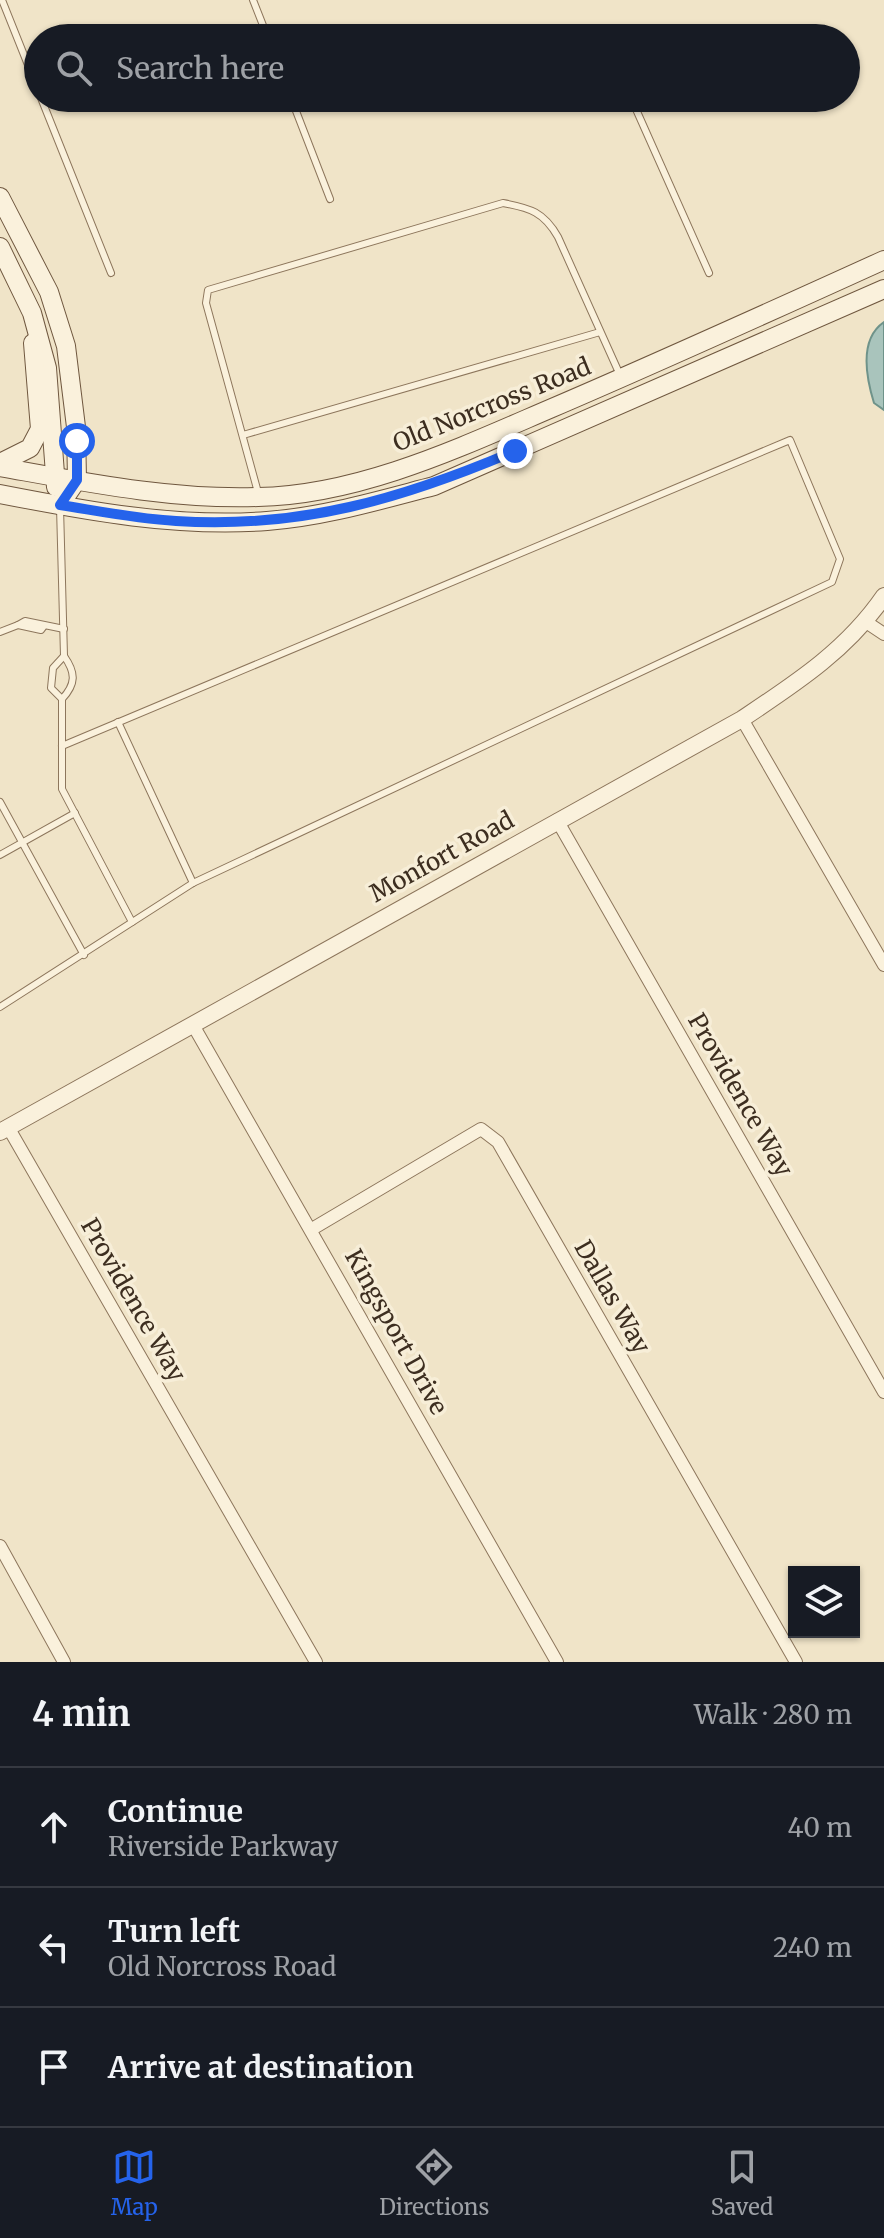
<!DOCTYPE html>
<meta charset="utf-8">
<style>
:root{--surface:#171b24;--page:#20242c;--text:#f1f3f6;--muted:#9ea1a6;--line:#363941;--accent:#2563eb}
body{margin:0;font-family:Merriweather,serif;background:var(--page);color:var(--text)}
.controls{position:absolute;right:24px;bottom:24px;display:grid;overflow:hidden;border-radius:0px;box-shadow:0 2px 6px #0004}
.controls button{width:72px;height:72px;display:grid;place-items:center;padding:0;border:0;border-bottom:2px solid var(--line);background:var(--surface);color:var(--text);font:40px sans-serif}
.stop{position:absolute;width:24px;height:24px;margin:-18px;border:6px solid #2563eb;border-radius:50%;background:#fff}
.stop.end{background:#2563eb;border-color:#fff;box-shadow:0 2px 8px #0008}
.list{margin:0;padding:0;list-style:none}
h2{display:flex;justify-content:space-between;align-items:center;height:104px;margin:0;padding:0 32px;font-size:34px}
h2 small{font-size:26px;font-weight:400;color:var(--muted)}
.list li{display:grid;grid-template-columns:52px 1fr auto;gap:24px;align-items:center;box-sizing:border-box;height:120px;padding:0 32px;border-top:2px solid var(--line)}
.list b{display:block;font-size:30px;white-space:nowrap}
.list p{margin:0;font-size:26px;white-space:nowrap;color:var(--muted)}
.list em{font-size:26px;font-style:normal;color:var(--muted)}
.icon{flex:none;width:44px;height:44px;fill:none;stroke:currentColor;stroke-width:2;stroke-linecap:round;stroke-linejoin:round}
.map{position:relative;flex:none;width:884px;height:1662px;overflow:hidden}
.search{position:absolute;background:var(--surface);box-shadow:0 2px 6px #0004;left:24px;right:24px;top:24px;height:88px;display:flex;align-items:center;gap:20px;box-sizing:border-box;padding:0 28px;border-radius:44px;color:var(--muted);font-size:30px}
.sheet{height:464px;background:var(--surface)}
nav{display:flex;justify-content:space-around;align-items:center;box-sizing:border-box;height:112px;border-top:2px solid var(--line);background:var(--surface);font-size:22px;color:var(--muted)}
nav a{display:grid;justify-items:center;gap:4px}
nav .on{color:var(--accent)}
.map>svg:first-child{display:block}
</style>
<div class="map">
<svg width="884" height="1662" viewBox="0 0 884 1662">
<rect width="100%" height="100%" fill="#f0e4c8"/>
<path fill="#a9c4bc" stroke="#6f938a" stroke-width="2" d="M884,322V410L874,403C866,377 859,339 884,322Z"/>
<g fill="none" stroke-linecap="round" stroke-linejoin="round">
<defs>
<g id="service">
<path d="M2,0L38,90"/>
<path d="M253,0L268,38"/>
<path d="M41,98L111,273"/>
<path d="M291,98L330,199"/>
<path d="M631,98L709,273"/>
<path d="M243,435L600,332"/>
<path d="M259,496L206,303L208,290L503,203C530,208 544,212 558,237L620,375"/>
<path d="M60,507L64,656C76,673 76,684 62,699"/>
<path d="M44,626L41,630L18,625L25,621L64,629"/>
<path d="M0,632L18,625"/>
<path d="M64,656L53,668L51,688L62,699V789L132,922"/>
<path d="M118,722L193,883"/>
<path d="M0,802L84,955"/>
<path d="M0,855L75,813"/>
<path d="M0,1007L193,883L832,582L840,559L790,440L62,746"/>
</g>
<g id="minor">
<path d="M866,622L884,634"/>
<path d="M742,719L884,965"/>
<path d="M557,820L884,1392"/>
<path d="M193,1025L557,1662"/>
<path d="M8,1127L316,1662"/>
<path d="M312,1229L481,1129L498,1142L796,1662"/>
<path d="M0,1546L64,1662"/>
</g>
<path id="tertiary" d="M0,1132L742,719C796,683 847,650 884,596"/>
<g id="secondary">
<path d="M0,197L49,292L66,346L76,427L77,480L60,505"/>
<path d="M0,247L32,313L47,368L56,487"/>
<path d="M0,463L30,448L40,429L33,343"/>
<path d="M0,467C84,482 172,500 258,497C360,495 461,447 552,408C664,360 774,310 884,260"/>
<path d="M0,494C87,511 178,528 267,521C323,517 380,500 434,486L884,289"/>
</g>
</defs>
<use href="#service" stroke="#8d765c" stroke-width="8"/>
<use href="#minor" stroke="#8d765c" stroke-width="14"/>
<use href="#tertiary" stroke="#8d765c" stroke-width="18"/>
<use href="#secondary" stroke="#6f573f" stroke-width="20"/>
<use href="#service" stroke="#faf1dc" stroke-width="6"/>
<use href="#minor" stroke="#faf1dc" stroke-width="12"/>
<use href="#tertiary" stroke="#faf1dc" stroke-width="16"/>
<use href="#secondary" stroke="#faf1dc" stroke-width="18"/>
</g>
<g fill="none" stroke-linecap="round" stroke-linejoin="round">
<path stroke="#2563eb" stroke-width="10" d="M77,441V480L60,505C98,511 137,519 176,521C300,529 402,499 515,451"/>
</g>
<g text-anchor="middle" stroke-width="7" stroke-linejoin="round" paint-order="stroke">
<g font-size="24" fill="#3d2e20" stroke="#f7eed8">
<text transform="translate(492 405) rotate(-22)" y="8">Old Norcross Road</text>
<text transform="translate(442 857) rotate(-29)" y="8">Monfort Road</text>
<text transform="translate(740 1095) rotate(60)" y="8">Providence Way</text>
<text transform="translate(612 1297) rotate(60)" y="8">Dallas Way</text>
<text transform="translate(133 1300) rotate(60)" y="8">Providence Way</text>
<text transform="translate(396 1332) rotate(61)" y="8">Kingsport Drive</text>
</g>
</g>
</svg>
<div class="controls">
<button><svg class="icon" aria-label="layers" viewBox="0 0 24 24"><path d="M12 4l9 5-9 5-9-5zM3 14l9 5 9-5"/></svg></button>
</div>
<div class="stop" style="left:77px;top:441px"></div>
<div class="stop end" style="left:515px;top:451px"></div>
<div class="search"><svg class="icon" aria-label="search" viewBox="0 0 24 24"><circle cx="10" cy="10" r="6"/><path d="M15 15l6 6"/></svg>Search here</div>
</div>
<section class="sheet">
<h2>4 min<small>Walk · 280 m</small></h2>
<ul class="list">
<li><svg class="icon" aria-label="ahead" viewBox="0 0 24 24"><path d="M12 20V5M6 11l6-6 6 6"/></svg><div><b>Continue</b><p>Riverside Parkway</p></div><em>40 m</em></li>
<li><svg class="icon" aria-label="left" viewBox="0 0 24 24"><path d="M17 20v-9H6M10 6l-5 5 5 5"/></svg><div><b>Turn left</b><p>Old Norcross Road</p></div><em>240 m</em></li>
<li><svg class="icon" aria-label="arrive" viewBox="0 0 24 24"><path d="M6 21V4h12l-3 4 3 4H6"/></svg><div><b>Arrive at destination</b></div></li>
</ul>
</section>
<nav>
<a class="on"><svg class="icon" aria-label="map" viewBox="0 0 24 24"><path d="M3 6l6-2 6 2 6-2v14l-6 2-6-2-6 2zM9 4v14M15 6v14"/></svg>Map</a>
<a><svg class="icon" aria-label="directions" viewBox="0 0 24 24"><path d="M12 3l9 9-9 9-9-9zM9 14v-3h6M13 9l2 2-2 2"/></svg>Directions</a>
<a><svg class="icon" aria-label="saved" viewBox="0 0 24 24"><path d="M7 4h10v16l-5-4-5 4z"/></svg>Saved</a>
</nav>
